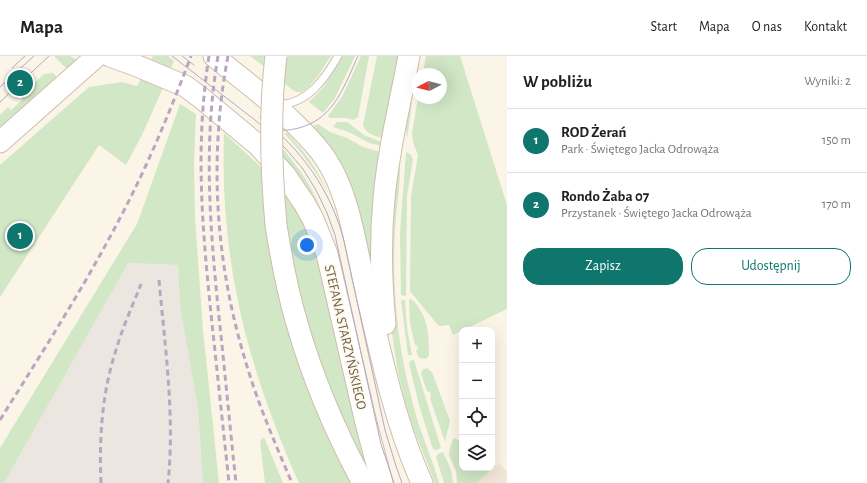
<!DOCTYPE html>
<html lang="pl">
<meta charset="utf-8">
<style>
:root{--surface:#fff;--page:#f2f2f2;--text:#202124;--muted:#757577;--line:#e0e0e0;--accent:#0f766e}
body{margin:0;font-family:"Alegreya Sans",sans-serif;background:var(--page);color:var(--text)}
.controls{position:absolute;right:12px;bottom:12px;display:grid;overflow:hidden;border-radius:8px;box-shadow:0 4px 16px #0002}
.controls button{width:36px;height:36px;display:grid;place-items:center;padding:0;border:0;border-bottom:1px solid var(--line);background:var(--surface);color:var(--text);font:20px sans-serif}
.compass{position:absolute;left:411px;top:12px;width:36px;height:36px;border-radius:50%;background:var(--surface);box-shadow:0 4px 16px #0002;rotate:263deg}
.you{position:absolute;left:307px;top:189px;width:14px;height:14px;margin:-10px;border:3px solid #fff;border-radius:50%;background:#1a73e8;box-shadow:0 0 0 6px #1a73e833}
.badge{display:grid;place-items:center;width:26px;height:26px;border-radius:50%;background:var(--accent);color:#fff;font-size:13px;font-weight:700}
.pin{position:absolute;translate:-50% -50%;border:2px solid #fff;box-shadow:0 1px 4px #0006}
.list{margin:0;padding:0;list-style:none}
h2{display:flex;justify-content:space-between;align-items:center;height:52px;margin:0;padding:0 16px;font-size:17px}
h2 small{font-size:13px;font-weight:400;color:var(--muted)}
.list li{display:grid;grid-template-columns:26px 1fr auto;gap:12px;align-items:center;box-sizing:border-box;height:64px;padding:0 16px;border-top:1px solid var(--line)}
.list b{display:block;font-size:15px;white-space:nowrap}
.list p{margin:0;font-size:13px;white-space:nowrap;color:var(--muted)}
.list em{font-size:13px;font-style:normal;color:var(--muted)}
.actions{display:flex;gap:8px;padding:12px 16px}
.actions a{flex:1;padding:9px 0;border:1px solid var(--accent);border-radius:16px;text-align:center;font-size:14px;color:var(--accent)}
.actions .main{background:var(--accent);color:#fff}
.icon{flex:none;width:22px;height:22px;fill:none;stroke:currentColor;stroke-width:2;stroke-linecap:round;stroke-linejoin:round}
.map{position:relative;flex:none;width:507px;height:427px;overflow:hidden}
header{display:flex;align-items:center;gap:24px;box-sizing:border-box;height:56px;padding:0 20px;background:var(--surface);border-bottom:1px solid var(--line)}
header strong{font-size:19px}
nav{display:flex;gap:22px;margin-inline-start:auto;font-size:14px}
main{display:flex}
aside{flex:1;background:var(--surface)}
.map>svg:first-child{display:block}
</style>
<header>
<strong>Mapa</strong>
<nav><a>Start</a><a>Mapa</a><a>O nas</a><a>Kontakt</a></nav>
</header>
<main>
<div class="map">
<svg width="507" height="427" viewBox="0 0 507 427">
<rect width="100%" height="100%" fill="#fbf5e7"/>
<path fill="#f2e7d6" d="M499,408L507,415V427H477Z"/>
<path fill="#ebe7e0" d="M127,207L178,209L180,251L198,353L203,427H4Z"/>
<g fill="#d1e7c6">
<path d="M54,0H70L77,4L67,13Z"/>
<path d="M153,0H168L174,5L171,12L151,3Z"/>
<path d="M250,0H266L265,11Z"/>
<path d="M287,0H331C325,8 308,40 297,36C293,35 288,30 284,27Z"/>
<path d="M343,0H355L335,42L323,57L309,46L323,32Z"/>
<path d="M361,0H369L358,61L353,64L347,62H330L328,60L343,39Z"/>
<path d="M377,0H398C393,27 392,55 387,83C378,81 366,79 363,69Z"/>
<path d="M426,0H460L507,149V253L453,279L449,269L440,270L437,268L410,235V233L411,141L418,99L413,86L412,77L418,42H441V18H423Z"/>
<path d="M53,17L57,21L0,71V59L8,51L11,54L23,43L20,40L44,18Z"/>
<path d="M141,23L163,32L142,79L126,109L99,89L0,241V109L89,31L122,26L137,30Z"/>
<path d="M411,45L412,47L407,83L406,72L403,64Z"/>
<path d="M180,48L196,58L194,106L195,162L203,274L219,427H203L198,353L180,251L178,209L128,207L4,427H0V392L137,168Z"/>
<path d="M337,66H347L364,79L379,85L382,90L369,87L349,76L333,71Z"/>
<path d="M318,68L330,76L347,82L363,91L384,97L375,239L324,83L313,70Z"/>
<path d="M224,77L261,111L266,169L355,427H299C273,369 249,303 237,240C226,186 222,132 224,77Z"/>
<path d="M284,77H287C305,95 318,115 329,138C316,116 302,96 284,77Z"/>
<path d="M281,91C314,128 326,159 338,206L297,118L281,100Z"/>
<path d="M406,96L410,98L413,103L407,140L406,240L401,239L400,177Z"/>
<path d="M398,100C404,107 395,162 395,175C392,230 397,287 411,340C414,352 417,364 421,375C427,392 434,409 439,427H435L414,374L405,346L398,317L391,270L387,212Z"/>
<path d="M284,136L301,163L317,199L369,416L368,417L335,349L301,249L285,168L287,167Z"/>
<path d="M411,243C428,258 429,278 429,299L428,301L425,303L419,302L416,295L418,293L417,290L415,289L410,267L409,244Z"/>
<path d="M403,244H405L407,272L412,299H408L401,245Z"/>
<path d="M414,304L441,392L436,394L433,393L432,390L419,349L409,307L410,305Z"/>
<path d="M427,312L432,316L450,365L445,386L430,342L431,340L430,336L427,335L421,318L422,314Z"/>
<path d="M264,381L283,427H265L260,385Z"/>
<path d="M455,382L462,387V412H492V406L496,410L477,427H457L456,415L449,399L450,392L453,383Z"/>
<path d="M443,396L451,414L453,427H444L436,401L438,398Z"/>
</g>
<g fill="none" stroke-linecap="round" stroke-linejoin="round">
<defs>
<path id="lane" d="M280,49C309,46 324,24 338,0"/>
<g id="secondary">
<path d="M110,0L135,9L185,30L200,41L259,90L285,119L304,147L313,163L327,198L366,367L382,427"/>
<path d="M214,0C240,22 268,42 293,66C305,78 316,88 325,102C347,134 354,180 362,217C378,285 393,363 422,427"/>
<path d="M0,86L97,0"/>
<path d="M276,169C281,201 287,233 296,264C312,321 335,375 363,427"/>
<path d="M385,268C381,226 380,185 384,143C388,95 400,48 409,0"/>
</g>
</defs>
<use href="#lane" stroke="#ccbdae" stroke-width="9"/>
<use href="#secondary" stroke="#cebeac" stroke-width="23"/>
<use href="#lane" stroke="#fff" stroke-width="7"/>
<use href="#secondary" stroke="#fff" stroke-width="21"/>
<g stroke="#b9a6c3" stroke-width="1">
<path d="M172,0L255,64L272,79L286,93L303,113L316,134L327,157L335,179L381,388L394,427"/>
<path d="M182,0L194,9"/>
<path d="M12,12L25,0"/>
<path d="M0,31L34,0"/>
<path d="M0,46L49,0"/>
<path d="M260,61C301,93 331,134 344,185L385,374L396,410L402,427"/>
<path d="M274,74C283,75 293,74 302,71C335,61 345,28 358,0"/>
</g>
<g stroke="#b9a6c3" stroke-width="3" stroke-dasharray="6 4" stroke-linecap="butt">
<path d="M209,0C195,89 202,169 211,258C217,314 223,371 229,427"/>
<path d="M218,0C203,88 210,172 219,261C225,316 230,372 236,427"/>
<path d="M228,0C209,99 215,203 244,300C256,343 274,385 292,427"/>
<path d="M159,224C165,291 175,360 168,427"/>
<path d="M0,364C41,298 83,233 119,164C147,111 170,56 191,0"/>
<path d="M101,427C99,381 102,335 117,291C123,270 133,249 141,228"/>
</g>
<defs>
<path id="secondary-bridge" d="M276,0C269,57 271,113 276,169"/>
</defs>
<use href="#secondary-bridge" stroke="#cebeac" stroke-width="23" stroke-linecap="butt"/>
<use href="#secondary-bridge" stroke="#fff" stroke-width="21"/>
</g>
<g text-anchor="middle" stroke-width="3.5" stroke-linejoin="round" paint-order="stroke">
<g font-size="14" fill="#725e4d" stroke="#fef9ed">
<text transform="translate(346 281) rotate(77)" y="5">STEFANA STARZYŃSKIEGO</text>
</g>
</g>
</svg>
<div class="controls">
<button>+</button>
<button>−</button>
<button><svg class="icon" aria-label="locate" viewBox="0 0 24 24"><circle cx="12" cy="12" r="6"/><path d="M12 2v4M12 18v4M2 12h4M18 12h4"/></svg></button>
<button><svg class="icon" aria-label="layers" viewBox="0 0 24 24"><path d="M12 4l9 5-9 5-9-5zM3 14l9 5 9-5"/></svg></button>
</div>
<svg class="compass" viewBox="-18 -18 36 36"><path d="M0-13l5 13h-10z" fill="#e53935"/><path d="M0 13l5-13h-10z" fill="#757577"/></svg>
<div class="you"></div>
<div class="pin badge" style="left:20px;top:180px">1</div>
<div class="pin badge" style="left:20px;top:27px">2</div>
</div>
<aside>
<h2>W pobliżu<small>Wyniki: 2</small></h2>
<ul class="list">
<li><span class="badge">1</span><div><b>ROD Żerań</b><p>Park · Świętego Jacka Odrowąża</p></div><em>150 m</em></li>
<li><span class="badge">2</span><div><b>Rondo Żaba 07</b><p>Przystanek · Świętego Jacka Odrowąża</p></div><em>170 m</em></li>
</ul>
<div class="actions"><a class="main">Zapisz</a><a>Udostępnij</a></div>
</aside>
</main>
